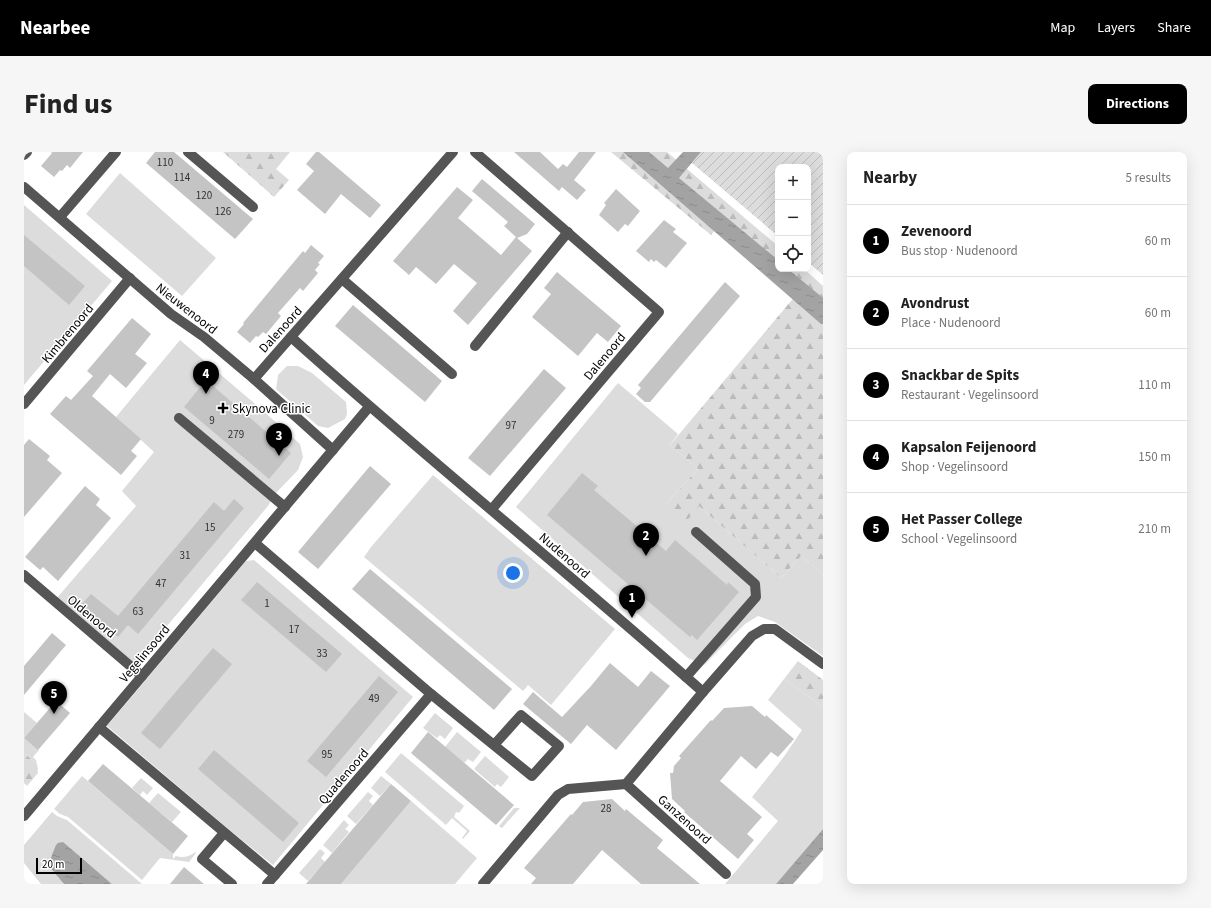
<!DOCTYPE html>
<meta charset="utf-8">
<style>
:root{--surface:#fff;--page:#f6f6f6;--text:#222;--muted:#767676;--line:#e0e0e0;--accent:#000}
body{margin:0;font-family:"Source Sans 3",sans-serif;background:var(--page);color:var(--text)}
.controls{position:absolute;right:12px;top:12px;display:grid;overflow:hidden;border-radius:8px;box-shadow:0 4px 16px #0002}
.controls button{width:36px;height:36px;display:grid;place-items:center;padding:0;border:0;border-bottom:1px solid var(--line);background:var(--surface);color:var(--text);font:20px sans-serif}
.scale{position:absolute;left:12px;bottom:10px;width:46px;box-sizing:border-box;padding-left:4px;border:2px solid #000;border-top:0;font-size:11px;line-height:14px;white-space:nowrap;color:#000;-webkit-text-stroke:3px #fff;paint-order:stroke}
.you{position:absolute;left:489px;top:421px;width:14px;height:14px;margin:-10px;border:3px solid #fff;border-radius:50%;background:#1a73e8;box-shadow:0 0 0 6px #1a73e833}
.badge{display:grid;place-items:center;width:26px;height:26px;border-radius:50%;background:var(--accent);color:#fff;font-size:13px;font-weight:700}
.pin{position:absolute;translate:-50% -33px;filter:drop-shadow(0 1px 2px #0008)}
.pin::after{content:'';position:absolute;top:21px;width:14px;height:12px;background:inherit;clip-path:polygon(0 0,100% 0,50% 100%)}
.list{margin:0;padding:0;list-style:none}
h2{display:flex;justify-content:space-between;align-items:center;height:52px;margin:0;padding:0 16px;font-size:17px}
h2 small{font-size:13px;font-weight:400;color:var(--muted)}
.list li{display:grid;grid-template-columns:26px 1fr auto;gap:12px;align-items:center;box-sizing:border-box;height:72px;padding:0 16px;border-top:1px solid var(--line)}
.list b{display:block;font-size:15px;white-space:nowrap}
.list p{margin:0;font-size:13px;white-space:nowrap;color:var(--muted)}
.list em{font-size:13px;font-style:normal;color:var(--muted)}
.icon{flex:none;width:22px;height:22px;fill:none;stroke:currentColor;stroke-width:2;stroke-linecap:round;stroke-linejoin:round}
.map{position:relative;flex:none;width:799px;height:732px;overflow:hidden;border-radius:8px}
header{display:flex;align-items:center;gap:24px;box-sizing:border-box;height:56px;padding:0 20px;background:var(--accent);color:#fff}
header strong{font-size:19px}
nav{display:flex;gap:22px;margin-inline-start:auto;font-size:14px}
.intro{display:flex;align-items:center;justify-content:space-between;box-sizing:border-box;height:96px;padding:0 24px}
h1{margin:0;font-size:28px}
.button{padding:10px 18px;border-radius:8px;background:var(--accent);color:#fff;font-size:14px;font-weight:700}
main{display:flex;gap:24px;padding:0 24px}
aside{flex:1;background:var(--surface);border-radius:8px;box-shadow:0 4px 16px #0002}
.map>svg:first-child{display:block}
</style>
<header>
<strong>Nearbee</strong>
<nav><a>Map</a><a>Layers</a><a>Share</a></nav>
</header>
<div class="intro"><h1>Find us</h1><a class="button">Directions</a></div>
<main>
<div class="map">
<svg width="799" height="732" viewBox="0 0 799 732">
<defs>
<pattern id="forest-firs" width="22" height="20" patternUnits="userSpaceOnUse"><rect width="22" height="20" fill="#dcdcdc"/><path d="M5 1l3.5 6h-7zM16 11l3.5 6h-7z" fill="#bbb"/></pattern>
<pattern id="garden-furrows" width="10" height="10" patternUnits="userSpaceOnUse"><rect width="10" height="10" fill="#dcdcdc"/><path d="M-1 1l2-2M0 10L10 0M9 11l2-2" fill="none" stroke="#bbb"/></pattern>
<pattern id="water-ripples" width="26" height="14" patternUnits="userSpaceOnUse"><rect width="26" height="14" fill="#a3a3a3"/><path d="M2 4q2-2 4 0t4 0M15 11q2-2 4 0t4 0" fill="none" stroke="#8b8b8b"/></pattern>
</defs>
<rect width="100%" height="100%" fill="#fff"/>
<g fill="#dcdcdc">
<path d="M96,21L192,106L158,144L62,62Z"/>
<path d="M0,53L88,129L0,233Z"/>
<path d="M156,188L237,257L276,292L279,305L274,318L251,342L244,354L111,512L32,447L112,354L98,339L130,300L92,265Z"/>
<path d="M263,214H274L288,221L322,250L323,262L321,267L304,276L294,274L252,237L254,223Z"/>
<path d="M594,231L654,282L646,293L674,317L641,353L675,354L757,426L777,404L799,423V504L751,470L734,464L721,472L680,513L664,506L492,355Z"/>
<path d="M409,323L591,477L527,553L504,533L499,539L340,405L347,395Z"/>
<path d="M230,408L389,545L249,713L208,680L83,574L222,409Z"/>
<path d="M760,527L799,555V677L752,732H701L754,669L728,645L759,606L778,578L744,548Z"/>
<path d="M0,560L13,571L0,586L15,598L9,605L12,608L13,612L0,601Z"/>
<path d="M411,561L429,576L421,587L416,583L413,586L399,576Z"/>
<path d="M433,580L457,600L449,610L444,607L440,611L421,595Z"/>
<path d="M377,601L440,654L435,661L432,660L430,665L446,679L439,687L438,686L443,679L428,666L422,673L361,620Z"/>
<path d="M461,604L485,625L477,635L473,632L471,635L450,617Z"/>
<path d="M58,624L149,702V707L152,704C158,706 166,705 171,700L172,701L165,710L136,706L118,728L44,665L36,662L30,657Z"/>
<path d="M357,624L367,632L356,644L347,636Z"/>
<path d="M117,626L129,636L123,643L119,639L116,643L108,636Z"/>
<path d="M344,640L349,644L345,649L349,653L332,672L323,664Z"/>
<path d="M134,641L157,660L148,670L125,651Z"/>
<path d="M387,649L453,706L431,732H317Z"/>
<path d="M490,656H496L478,676L475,674L476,673Z"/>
<path d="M28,660L33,664L43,668L118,732H88L67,714H26L40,732H17L0,711V693Z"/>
<path d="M320,668L325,673L321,677L325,680L308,701L299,693Z"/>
<path d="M296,697L301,701L297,706L301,710L284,729L275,721Z"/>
</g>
<g fill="url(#forest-firs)">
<path d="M199,0H266L252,17L265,28L250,45Z"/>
<path d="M587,0H643L754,94V115L699,69L687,83Z"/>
<path d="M756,117H780L799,134V423L777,404L757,426L675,354L661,371L641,353L674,317L646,293L778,136Z"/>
<path d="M774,509L799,528V555L760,527Z"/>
<path d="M0,601L13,612L14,621L3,634L0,631Z"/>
</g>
<path fill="url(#garden-furrows)" d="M677,0H799V123L784,110V15H754V84L668,11Z"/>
<g fill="url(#water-ripples)">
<path d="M599,0H625L644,16L659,0H677L655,26L754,108V117H764L799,146V172H797Z"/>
<path d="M799,677V698L769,732H752Z"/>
<path d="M39,690L88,732H40C25,713 22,717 32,693L34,691Z"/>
</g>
<g fill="#c4c4c4">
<path d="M27,0H59L46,16L43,13L38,19L36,18L30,25L17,14L28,1Z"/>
<path d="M131,0H150L229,67L211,87L122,11Z"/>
<path d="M292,0H295L357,53L346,66L317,42L301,62L273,38L290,19L282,12Z"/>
<path d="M490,0H516L534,17L539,12L543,15L555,0H572L550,28L562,38L553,48L538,35L535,39Z"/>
<path d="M458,27L511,72L503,82L493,86L508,99L444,173L429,159L453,131L430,112L412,132L392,115L385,123L369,109L433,35L449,48L434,66L477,103L492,85L480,74L484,70L448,39Z"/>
<path d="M592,37L616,59L604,74L601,72L594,80L575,63L582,53L580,51Z"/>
<path d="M640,68L652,77L649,80L663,91L642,116L632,108L630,110L627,107L625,110L612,99Z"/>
<path d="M0,83L61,134L45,153L0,114Z"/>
<path d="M287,93L300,104L294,111L296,112L291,118L294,121L279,139L276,136L254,161L257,164L242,182L239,180L234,185L232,184L226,191L213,180L220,172L219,171L279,99L281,101Z"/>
<path d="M533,120L597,174L584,190L573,181L554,204L508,165L527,142L520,136Z"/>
<path d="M701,130L716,144L626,250H621L612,242L617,236L614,233Z"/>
<path d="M329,153L418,229L401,250L311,174Z"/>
<path d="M108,166L127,182L111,202L123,211L102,236L86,222L68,244L117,287L107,299L113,304L97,323L26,262L42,244L47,248L69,224L63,219Z"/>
<path d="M520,217L542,236L466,324L444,306Z"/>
<path d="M182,228L267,301L245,327L160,255Z"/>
<path d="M5,287L26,304L23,308L38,321L0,365V293Z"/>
<path d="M346,314L367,332L294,417L274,400Z"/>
<path d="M558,321L574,334L570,338L642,399L651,388L703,433L704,430L715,440L673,488L668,483L666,485L523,363Z"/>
<path d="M61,334L76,347L72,353L87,366L34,429L19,415L16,418L1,405Z"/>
<path d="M210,347L220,356L114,482L104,473L94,485L57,453L67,442L94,464L190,350L200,359Z"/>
<path d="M346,417L488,537L470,558L328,437Z"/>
<path d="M233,430L318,502L302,520L217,448Z"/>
<path d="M28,481L42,493L0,543V514Z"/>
<path d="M189,496L208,512L136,597L117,581Z"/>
<path d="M586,511L614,535L627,519L646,534L592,598L563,573L547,592L499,552L509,540L538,565L567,534Z"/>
<path d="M355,524L374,540L302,625L283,609Z"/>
<path d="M32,549L46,561L14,598L0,586Z"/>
<path d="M728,554L741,565L742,563L770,587L754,605L747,600L732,617L717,604L696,629L738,665L723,682L730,688L714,707L660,660L661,659L648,647L646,621H649L650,614L657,606L655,604L687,568L688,569L700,556Z"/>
<path d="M404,580L490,653L472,673L387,601Z"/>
<path d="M190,598L275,671L259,690L174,617Z"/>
<path d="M79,612L164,684L149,702L64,629Z"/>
<path d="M367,632L387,649L317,732H282Z"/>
<path d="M588,647L601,659L602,657L639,688L633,696L676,732H617L578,698L549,732H507L512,726L500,716L547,662L548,663L559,650Z"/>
<path d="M160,715L180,732H146Z"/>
</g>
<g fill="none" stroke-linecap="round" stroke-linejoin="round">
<g stroke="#555" stroke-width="10">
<path d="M164,0L229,55"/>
<path d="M451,0L635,160L468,357"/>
<path d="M0,3L3,0"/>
<path d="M0,35L147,162L180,185L230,227L309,298"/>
<path d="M36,65L92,0"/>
<path d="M318,127L428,222"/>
<path d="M267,185C402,306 543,419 679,540"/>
<path d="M451,194L544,80"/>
<path d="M230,227L429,0"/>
<path d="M0,252L106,126"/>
<path d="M155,266L261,355"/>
<path d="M231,391L407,542L508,624L535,594L497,563L470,593"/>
<path d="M0,423L118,524"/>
<path d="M662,525L732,445L731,432L672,380"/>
<path d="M75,575L251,723L407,542"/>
<path d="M602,632L702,722"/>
<path d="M0,664L345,255"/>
<path d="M200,681L178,707L208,732"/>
<path d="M243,732L251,723"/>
<path d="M459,732L534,643L544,637L602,632L679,540L728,484L740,477H751L799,512"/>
</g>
</g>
<path fill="#000" stroke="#fff" stroke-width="1.5" d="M197 250h4v4h4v4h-4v4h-4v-4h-4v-4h4z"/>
<g text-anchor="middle" stroke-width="3" stroke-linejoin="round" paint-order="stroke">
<g font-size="11" fill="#313131">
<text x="141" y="14">110</text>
<text x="158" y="29">114</text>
<text x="180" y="47">120</text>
<text x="199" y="63">126</text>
<text x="188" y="272">9</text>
<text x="487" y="277">97</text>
<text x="212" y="286">279</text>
<text x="186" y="379">15</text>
<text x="161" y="407">31</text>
<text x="137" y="435">47</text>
<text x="243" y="455">1</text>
<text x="114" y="463">63</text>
<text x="270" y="481">17</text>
<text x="298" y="505">33</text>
<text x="350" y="550">49</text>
<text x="303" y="606">95</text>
<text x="582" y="660">28</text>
</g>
<g font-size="13" fill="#000" stroke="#fff">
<text transform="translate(163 156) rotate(38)" y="5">Nieuwenoord</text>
<text transform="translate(256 177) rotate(-48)" y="5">Dalenoord</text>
<text transform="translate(43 181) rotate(-50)" y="5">Kimbrenoord</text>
<text transform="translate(580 204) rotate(-50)" y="5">Dalenoord</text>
<text transform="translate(541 403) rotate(41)" y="5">Nudenoord</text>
<text transform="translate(68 464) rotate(40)" y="5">Oldenoord</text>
<text transform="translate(120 501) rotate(-50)" y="5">Vegelinsoord</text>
<text transform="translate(319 624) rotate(-49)" y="5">Quadenoord</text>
<text transform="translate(661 667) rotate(42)" y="5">Ganzenoord</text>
</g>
<g font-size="13" fill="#000" stroke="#fff" text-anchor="start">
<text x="208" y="261">Skynova Clinic</text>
</g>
</g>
</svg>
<div class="controls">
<button>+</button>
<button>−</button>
<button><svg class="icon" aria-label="locate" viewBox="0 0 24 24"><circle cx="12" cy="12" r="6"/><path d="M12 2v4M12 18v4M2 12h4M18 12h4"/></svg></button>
</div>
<div class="scale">20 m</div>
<div class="you"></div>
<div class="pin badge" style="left:608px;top:466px">1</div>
<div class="pin badge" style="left:622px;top:404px">2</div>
<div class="pin badge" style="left:255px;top:304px">3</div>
<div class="pin badge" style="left:182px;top:242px">4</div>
<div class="pin badge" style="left:30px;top:562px">5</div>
</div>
<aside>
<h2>Nearby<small>5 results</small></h2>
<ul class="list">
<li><span class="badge">1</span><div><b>Zevenoord</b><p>Bus stop · Nudenoord</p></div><em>60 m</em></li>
<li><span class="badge">2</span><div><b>Avondrust</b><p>Place · Nudenoord</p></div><em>60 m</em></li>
<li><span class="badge">3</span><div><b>Snackbar de Spits</b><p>Restaurant · Vegelinsoord</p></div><em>110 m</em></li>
<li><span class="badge">4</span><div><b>Kapsalon Feijenoord</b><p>Shop · Vegelinsoord</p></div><em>150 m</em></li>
<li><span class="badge">5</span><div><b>Het Passer College</b><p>School · Vegelinsoord</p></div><em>210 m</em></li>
</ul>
</aside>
</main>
